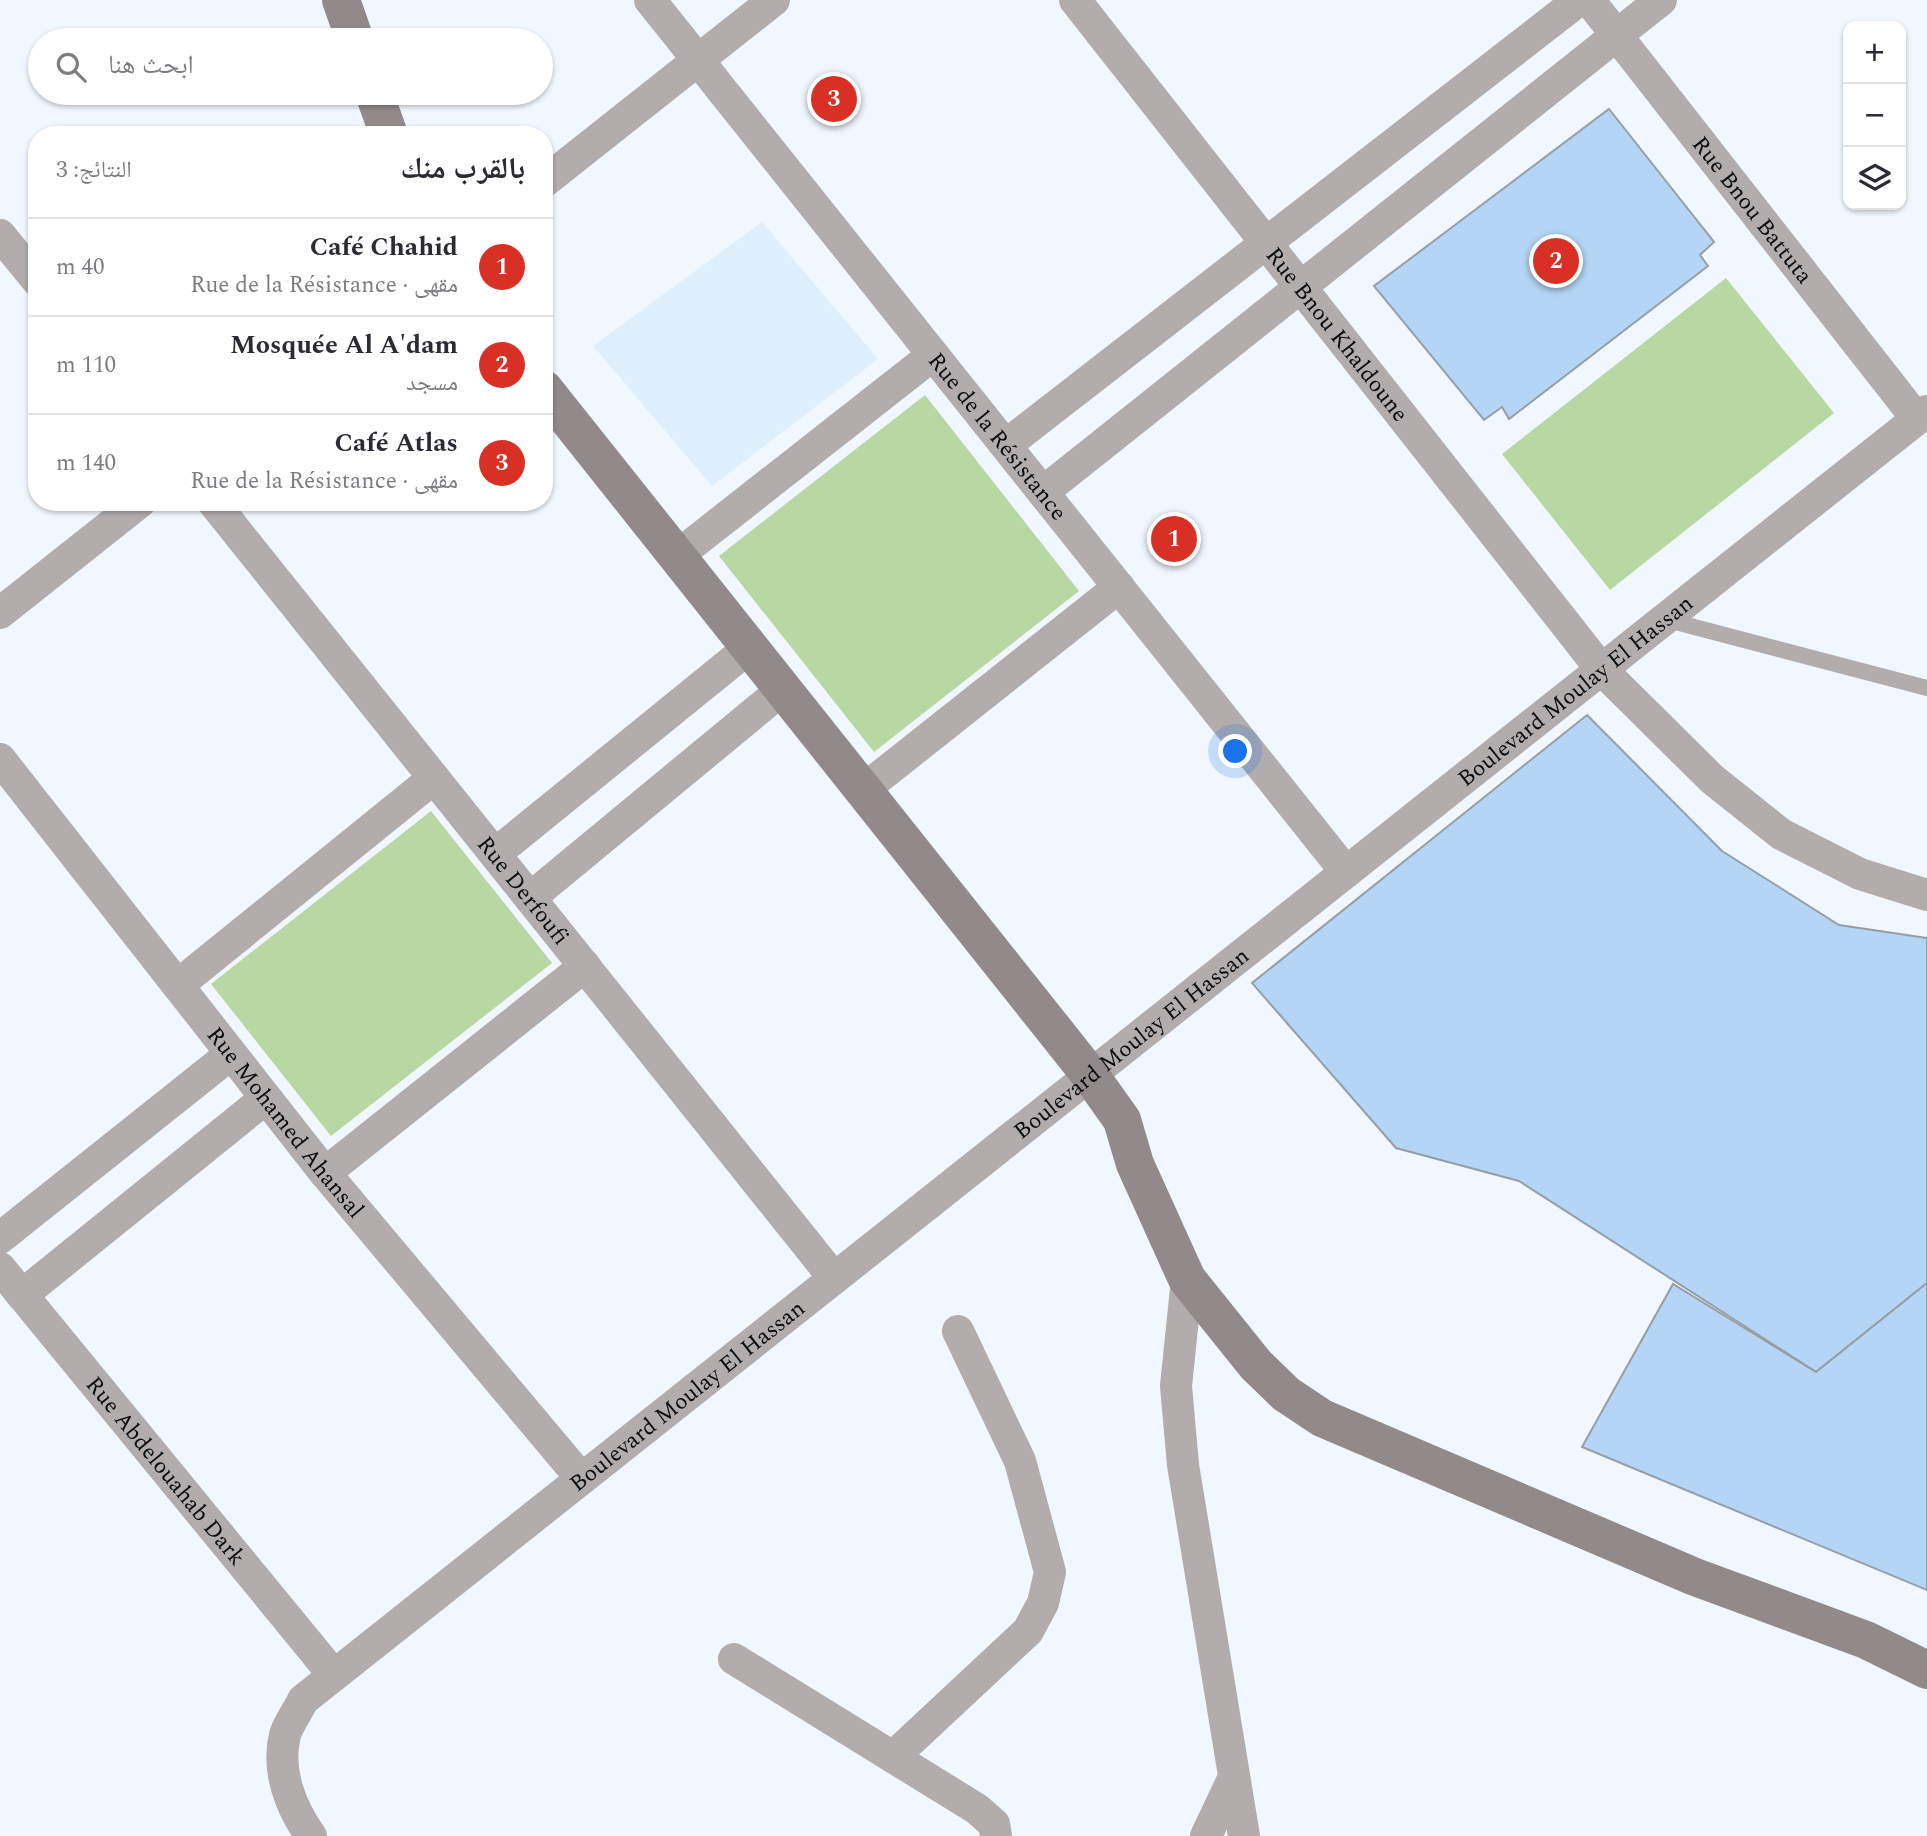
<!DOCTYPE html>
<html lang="ar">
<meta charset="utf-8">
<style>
:root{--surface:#fff;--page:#f2f2f3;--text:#2b2b33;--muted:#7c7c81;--line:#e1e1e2;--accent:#d93025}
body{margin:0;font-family:Spectral,"Noto Naskh Arabic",serif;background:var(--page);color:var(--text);direction:rtl}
.controls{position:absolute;right:21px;top:21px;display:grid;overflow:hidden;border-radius:14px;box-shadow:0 2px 5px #0004}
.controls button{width:63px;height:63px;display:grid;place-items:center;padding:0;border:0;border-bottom:2px solid var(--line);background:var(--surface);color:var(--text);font:35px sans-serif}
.you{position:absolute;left:1236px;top:752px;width:24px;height:24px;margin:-18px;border:5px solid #fff;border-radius:50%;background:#1a73e8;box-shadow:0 0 0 10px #1a73e833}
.badge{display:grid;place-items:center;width:46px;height:46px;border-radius:50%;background:var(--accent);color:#fff;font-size:23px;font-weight:700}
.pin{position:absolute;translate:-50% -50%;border:4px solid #fff;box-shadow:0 2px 7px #0006}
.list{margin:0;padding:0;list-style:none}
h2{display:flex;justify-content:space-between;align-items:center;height:91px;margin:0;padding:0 28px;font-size:30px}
h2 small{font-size:23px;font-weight:400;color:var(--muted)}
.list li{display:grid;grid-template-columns:46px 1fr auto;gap:21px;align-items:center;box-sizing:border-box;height:98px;padding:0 28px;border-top:2px solid var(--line)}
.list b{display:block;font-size:26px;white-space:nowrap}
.list p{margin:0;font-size:23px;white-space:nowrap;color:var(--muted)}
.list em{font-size:23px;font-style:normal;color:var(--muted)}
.icon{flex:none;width:38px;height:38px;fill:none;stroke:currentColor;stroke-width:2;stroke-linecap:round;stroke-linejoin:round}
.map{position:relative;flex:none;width:1927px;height:1836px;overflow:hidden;direction:ltr}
.search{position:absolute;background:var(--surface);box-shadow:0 2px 5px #0004;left:28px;top:28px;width:525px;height:77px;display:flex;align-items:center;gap:18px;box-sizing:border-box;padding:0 24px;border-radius:38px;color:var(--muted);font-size:26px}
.panel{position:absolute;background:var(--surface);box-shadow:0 2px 5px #0004;left:28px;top:126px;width:525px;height:385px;border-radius:28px;direction:rtl}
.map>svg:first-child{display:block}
</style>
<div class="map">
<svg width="1927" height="1836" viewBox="0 0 1927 1836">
<rect width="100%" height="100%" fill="#f0f7fe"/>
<path fill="#e0effd" d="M762,222L878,359L712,486L593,346Z"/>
<g fill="#b7d8a3">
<path d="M1726,278L1834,413L1610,590L1502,454Z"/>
<path d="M925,395L1079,591L874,752L719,556Z"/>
<path d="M431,811L552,963L331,1136L211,984Z"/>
</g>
<g fill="#b4d5f5" stroke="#969ea6" stroke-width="2">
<path d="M1609,109L1714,242L1700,255L1708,266L1509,419L1502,407L1484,420L1374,286Z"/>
<path d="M1587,715L1722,851L1839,925L1927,938V1283L1816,1372L1519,1181L1396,1148L1252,983Z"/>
<path d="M1927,1283V1590L1582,1447L1673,1284L1816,1372Z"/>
</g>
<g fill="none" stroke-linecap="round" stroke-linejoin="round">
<path stroke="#b2acad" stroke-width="16" d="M1664,619L1927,688"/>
<g stroke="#b2acad" stroke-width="32">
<path id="s1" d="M650,0L1346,872"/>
<path id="s2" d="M1075,0L1601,669L1712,779L1781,834L1860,874L1927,895"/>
<path id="s3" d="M1589,0L1917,419"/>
<path d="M544,182L774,0"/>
<path d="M0,235L37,280"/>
<path d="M1006,445L1579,0"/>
<path d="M1043,492L1661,0"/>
<path id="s4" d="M213,502L834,1278"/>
<path d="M677,556L933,355"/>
<path d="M0,613L140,502"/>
<path id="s5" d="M0,759L325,1173L581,1478"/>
<path d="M863,790L1119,587"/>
<path d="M495,854L750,647"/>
<path d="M530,898L783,689"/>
<path d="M178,985L434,778"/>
<path d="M325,1173L585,966"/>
<path d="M0,1238L231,1054"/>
<path id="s6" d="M0,1268L333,1674"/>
<path d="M1187,1279L1176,1386L1183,1465L1244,1836"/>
<path d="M22,1295L266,1098"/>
<path d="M734,1659L977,1809L994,1824L996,1836"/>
<path d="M893,1757L1028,1631L1043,1603L1050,1572L1020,1461L958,1331"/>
<path id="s7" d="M311,1836C291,1808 276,1771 285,1735C288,1724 298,1711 303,1700L1927,411"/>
<path d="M1206,1836L1234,1777"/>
</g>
<g stroke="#92898a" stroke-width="38">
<path d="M341,0L355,40"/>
<path d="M374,93L389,135"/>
<path d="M544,389L1090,1075L1122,1120L1135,1164L1187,1279L1256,1365L1286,1394L1322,1418L1695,1577L1866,1640L1927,1670"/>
</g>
</g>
<g text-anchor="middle" stroke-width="5" stroke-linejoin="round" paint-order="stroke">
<g font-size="23" fill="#090c0e" stroke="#fff">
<text dy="8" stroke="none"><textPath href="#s3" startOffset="266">Rue Bnou Battuta</textPath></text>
<text dy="8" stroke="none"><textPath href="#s2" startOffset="425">Rue Bnou Khaldoune</textPath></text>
<text dy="8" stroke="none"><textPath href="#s1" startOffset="558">Rue de la Résistance</textPath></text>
<text dy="8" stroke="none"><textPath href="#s7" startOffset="1771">Boulevard Moulay El Hassan</textPath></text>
<text dy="8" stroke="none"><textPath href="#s4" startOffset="497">Rue Derfoufi</textPath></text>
<text dy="8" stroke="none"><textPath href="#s7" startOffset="1204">Boulevard Moulay El Hassan</textPath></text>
<text dy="8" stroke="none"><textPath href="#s5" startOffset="462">Rue Mohamed Ahansal</textPath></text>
<text dy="8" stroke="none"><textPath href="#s7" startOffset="637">Boulevard Moulay El Hassan</textPath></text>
<text dy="8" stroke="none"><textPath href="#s6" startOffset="262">Rue Abdelouahab Dark</textPath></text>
</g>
</g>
</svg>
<div class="controls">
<button>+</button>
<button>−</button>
<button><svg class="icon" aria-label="layers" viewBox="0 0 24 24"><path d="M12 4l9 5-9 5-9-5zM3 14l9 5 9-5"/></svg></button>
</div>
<div class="you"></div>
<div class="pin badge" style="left:1174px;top:539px">1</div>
<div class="pin badge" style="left:1556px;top:261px">2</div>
<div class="pin badge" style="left:834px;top:99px">3</div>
<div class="search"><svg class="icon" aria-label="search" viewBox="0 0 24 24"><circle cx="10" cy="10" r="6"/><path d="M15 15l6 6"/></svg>ابحث هنا</div>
<section class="panel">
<h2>بالقرب منك<small>النتائج: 3</small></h2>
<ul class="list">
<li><span class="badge">1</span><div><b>Café Chahid</b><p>مقهى · Rue de la Résistance</p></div><em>40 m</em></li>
<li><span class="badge">2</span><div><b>Mosquée Al A'dam</b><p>مسجد</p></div><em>110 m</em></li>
<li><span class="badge">3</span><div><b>Café Atlas</b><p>مقهى · Rue de la Résistance</p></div><em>140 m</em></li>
</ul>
</section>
</div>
